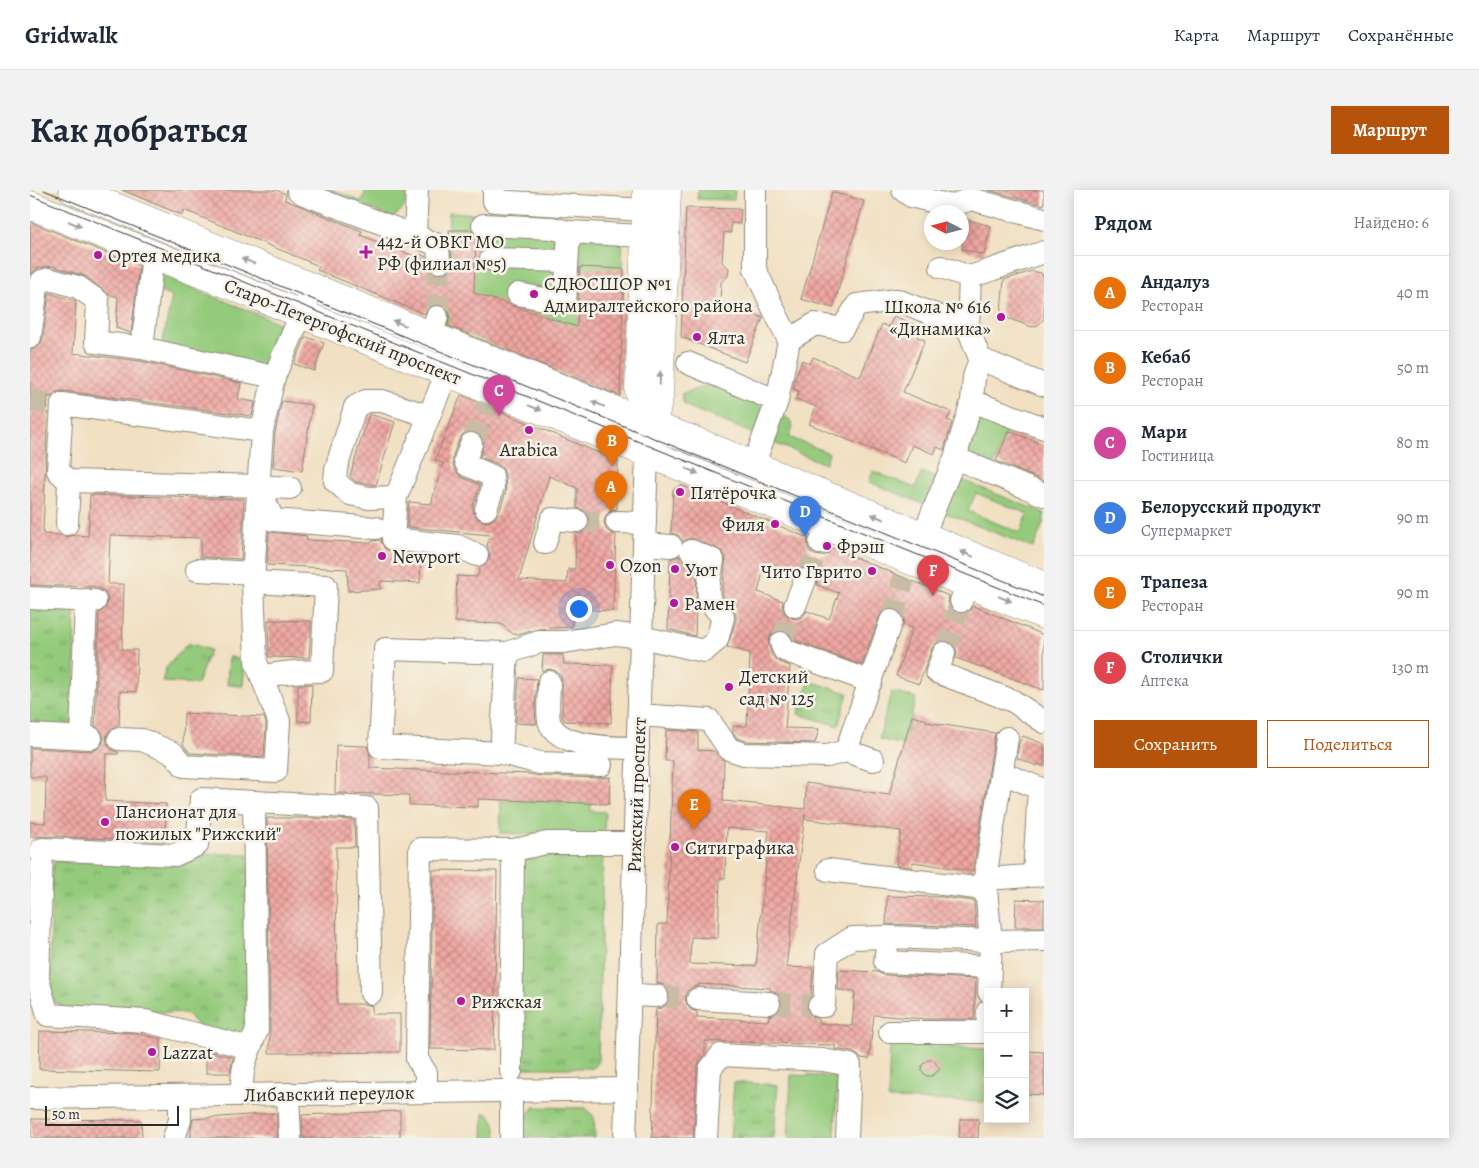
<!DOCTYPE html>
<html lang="ru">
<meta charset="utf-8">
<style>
:root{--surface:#fff;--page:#f2f2f3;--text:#1f2937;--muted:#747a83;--line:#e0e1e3;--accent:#b45309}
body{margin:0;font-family:Alegreya,serif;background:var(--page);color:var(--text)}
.controls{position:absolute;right:15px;bottom:15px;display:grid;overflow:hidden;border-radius:0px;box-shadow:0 2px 12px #0003}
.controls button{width:45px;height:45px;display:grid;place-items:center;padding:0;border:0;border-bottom:1px solid var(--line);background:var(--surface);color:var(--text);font:25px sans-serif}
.compass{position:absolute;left:894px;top:15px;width:45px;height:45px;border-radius:50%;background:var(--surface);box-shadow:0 2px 12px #0003;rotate:276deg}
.scale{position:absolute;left:15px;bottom:12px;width:134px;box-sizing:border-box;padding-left:5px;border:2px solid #2b2b2b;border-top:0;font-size:14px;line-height:18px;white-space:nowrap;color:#2b2b2b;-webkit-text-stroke:4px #f7f3e8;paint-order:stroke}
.you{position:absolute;left:548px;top:418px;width:18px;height:18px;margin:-12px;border:4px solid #fff;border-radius:50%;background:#1a73e8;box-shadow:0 0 0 8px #1a73e833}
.badge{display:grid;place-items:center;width:32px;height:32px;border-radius:50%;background:var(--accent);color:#fff;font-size:16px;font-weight:700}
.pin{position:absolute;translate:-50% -41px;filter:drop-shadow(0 1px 2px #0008)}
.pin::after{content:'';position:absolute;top:26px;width:18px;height:15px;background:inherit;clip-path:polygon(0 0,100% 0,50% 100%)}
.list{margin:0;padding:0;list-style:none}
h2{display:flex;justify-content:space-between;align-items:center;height:65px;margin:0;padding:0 20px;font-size:21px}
h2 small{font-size:16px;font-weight:400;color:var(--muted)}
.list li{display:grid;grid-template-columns:32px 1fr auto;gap:15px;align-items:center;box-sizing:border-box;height:75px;padding:0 20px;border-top:1px solid var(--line)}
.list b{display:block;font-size:19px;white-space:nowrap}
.list p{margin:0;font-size:16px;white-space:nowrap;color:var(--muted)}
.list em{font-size:16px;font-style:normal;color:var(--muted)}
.actions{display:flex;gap:10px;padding:15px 20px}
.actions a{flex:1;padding:11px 0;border:1px solid var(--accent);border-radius:0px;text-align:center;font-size:18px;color:var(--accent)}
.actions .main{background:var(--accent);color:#fff}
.icon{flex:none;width:28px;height:28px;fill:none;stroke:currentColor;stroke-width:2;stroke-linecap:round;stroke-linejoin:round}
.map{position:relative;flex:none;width:1014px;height:948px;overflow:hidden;border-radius:0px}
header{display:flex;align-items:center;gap:30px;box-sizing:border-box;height:70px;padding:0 25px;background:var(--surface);border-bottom:1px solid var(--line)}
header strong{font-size:24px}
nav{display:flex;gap:28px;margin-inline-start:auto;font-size:18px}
.intro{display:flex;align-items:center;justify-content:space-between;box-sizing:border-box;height:120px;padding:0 30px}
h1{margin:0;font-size:35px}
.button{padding:12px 22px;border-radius:0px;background:var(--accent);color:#fff;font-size:18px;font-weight:700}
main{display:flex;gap:30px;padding:0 30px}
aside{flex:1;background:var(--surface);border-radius:0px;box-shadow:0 2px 12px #0003}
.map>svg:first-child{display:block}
</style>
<header>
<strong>Gridwalk</strong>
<nav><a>Карта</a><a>Маршрут</a><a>Сохранённые</a></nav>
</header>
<div class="intro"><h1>Как добраться</h1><a class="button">Маршрут</a></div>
<main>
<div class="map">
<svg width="1014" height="948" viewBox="0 0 1014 948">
<defs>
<pattern id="park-tufts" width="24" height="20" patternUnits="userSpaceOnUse" patternTransform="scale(1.25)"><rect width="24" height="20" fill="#94ca7c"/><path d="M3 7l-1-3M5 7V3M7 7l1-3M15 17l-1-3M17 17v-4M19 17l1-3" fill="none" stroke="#79a466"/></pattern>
<pattern id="building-cross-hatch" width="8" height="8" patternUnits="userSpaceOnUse" patternTransform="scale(1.25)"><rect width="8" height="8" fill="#f0a7a3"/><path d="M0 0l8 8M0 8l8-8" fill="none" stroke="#c38885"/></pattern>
</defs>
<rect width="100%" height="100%" fill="#f7f3e8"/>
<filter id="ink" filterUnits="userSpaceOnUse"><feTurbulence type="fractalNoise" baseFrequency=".02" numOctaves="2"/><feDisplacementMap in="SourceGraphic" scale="10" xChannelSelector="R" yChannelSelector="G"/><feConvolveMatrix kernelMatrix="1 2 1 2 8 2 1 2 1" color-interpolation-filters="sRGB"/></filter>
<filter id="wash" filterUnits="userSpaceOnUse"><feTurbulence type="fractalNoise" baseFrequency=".0096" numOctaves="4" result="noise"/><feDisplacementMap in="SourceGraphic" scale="20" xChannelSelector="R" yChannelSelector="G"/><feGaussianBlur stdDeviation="1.12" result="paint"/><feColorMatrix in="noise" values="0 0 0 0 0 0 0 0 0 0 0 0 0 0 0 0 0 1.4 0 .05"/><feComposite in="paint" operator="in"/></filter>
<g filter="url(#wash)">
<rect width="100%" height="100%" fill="#f1e0c2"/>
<g fill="#94ca7c" stroke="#607a54" fill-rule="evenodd">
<path d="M289,0H303L332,12L336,0H377C376,14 375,20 362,27Z"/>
<path d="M419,22L593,33L592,79H594L590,201L585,204L413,134Z"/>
<path d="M126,83L251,134L241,169L230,176L132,155L142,107L124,99Z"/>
<path d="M688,192L737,212L724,244L658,217L654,214L651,204Z"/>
<path d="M750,224L760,230L763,236L759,247L799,263L795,274L739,251Z"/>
<path d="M946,228L977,241L964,275L932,262Z"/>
<path d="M843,281L885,298L892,282L906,288L896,315L839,292Z"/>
<path d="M924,287L1014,323V331L1003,358L911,321ZM946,303L998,324L990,343L938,321Z"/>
<path d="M861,502L886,508L873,555L849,549Z"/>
<path d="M471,610L561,613V621L575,622L574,643L568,647L470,643Z"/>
<path d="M860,854L957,859L954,912L858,909Z"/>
<path d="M761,885L807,887L805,948H758Z"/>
<path d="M454,922C464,927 467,937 467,948H453Z"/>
</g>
<g fill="url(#park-tufts)" stroke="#607a54">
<path d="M668,0H705L704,10L667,9Z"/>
<path d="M0,416L44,419L46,531L39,537L0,536Z"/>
<path d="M158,453L180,460L167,494L132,492L136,478Z"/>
<path d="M199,466L215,472L213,496L197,495Z"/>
<path d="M779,491L818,503L808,536L768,524Z"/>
<path d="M504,662H573L568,871L563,878H489L490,676L498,666Z"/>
<path d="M179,664H218L217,842L211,847L172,841L156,823L37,819L26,813L20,803L22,679L25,671L132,669Z"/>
<path d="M704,892L748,895L744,948H700Z"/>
<path d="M504,917L556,918L564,927L565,948H491C491,935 494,925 504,917Z"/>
</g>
<g id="blocks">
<g fill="url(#building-cross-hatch)" fill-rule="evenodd">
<path d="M92,0H246L256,4L255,10L332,41L330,45L389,68L390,64L396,67L398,80L403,83L409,85L416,83L421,77L422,71L419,40H441L446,46L444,103L547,137L550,77L594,79L590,206L418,136L420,124L417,119L412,115L405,114L399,117L394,124L287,80L289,76L154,20L152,25Z"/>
<path d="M958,0H1014V15Z"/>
<path d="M802,2L834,11L803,118L771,109Z"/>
<path d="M656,18L711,19L710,34L701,33V43L694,42L692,72L699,78L698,86L691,92L690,112L733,128L715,172L651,147Z"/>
<path d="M932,28L961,36L954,65L932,59Z"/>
<path d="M0,32L109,76L101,143L86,138L88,107L78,104L55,86L22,76L8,78L0,85Z"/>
<path d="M1002,81L1011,83L1014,88V129L1007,136L1002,137L977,128L971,121L974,90Z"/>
<path d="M19,103L46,111L43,163L110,171L211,193L208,209L225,212L222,226L34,201L26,202L21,207L18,206L13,344L30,345L37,347L43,345L58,346L60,305L214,309L211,369L170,367L171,348L80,345L78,394H94L92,460H107L106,502L90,501L89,536L83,538L78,542L76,548L78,555L82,560L88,562V564H76L75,611L136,614L135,651L13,646L0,647V632L15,633L16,587H0V558L61,561L67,559L72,555L74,548L72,542L65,536L69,423L76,418L78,411L77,405L72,400L66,397L0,395V160L5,159L10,155L13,149Z"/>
<path d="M864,126L891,137L887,147L895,150L873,202L921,222L917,230L922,232L914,260L907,257L904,264L882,255L875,273L779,234L786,217L766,209L769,201L763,199L765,189L772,170L780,174L783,167L830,187L852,134L859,137Z"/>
<path d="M276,147L294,153L284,181L264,174Z"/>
<path d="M431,205L588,271L587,319L581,320L576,325L574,332L576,339L580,343L586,345L583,421L543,419L542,437L509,439L491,444H483L471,434L425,432L427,386L447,387L450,377L455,375L459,370L460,363L457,356L460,345L377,337L379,312L401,314L413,273L405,270ZM439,241L446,242L451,246L454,251L450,267L468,274L473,279L475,285L476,301L469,323L464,329L458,332L452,331L447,328L443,322V315L450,295L431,287L425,280L423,275V265L429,249L433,244ZM519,286L547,298V318L555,321L559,325L560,332L557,339L553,343L546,344L545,379H538L537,393L489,390Z"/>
<path d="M252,211L282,215L272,281L243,277L245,243Z"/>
<path d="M339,224L365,232L346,295L326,292L320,286Z"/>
<path d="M979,241L1014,255V291L966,271Z"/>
<path d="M651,295L778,348L777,354L779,361L785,365L792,366L798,364L802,358L919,406L918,412L920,419L926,423L933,424L939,422L943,416L1014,445V500L926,468L927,461L924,455L919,451L912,450L906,453L902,458L889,494L866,486L882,438L873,435L874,428L871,422L866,419L859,418L853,421L849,427L832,475L764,450L759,443L753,440L746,441L741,445L738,452L742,466L749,472L760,476L755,538L789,539L785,553L716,551L707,548L703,542V536H717L720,463L697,457L706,430V424L692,404L696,368L693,362L666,349L659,348L653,351L648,345L641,343L643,300ZM735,374L763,385L766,380L772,377L779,378L785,381L788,387L787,395L809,403L799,429L777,421L773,426L768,429L761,428L755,424L752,418L753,411L728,402Z"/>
<path d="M239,342L277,346L276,350L341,353L342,351L350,350L355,359L361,362L391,365L390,393L350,391L351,399L318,401L317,379L237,375Z"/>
<path d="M649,366L656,373L667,378L665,446L638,439L640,369Z"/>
<path d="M238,430L281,431L279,468L239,467Z"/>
<path d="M513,465H533L534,474L583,475L581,533L534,531L532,526V492L531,486L526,481L520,479L512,481Z"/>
<path d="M489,488L507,489L505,517L506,534L486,533Z"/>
<path d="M282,494L281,532L268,531V495Z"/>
<path d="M154,523L234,527L236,533L234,567L160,563L153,554Z"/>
<path d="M882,526L897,530L896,532L965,543L943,681L883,672L882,677L866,675L871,641L775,629V624L756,777L783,778L781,806L777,810L776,816L778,823L782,827L788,829V833L822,836L825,801L808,800L809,780L847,782L854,785L946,789L944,829H896L844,825L839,869L831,868L823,862L805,859V855L675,851V864L670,870L667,878L663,948H622L626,819L633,818L638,813L640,806L639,800L634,795L627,793L628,734H637L643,571H635L636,540L668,542V560L684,561L694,571L693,611L775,619L776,593L859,605ZM697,638L739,641L726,776L660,774L661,747L688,748L690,688H695ZM669,794L740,798V800L747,802L750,807L752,814L750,821L745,824L739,826L738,831L667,827V822L661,820L657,815L655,808L657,801L663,797L669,796Z"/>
<path d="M993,546L1014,554V576L1008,574L1007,576L987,568L989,553Z"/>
<path d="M306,555L337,556L340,565V578L499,584L510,586L571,588L580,587L579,614L448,609V617L379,615V605L305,603Z"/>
<path d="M237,628H275L324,630L325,657H306L307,814H334L342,816V824H370V862L239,863L240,840Z"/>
<path d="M403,680L467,681L464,860L400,859Z"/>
<path d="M857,706L912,707L944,711L946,737L856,734Z"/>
<path d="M986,709L1014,710V737H985Z"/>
<path d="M10,841L104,843L131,849L130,882L9,879Z"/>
<path d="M176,861L203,867L200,883H176Z"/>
<path d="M995,861L1014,862V905L995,904Z"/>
<path d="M897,870H903L910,879L902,886H896L891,880L892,875Z"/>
<path d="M370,921V948H273L272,925Z"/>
<path d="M246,923L247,948H161V939L163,929Z"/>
<path d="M1,929L111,930L112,948H1Z"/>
<path d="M930,929H949L948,948H929Z"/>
</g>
</g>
</g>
<g filter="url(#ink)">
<use href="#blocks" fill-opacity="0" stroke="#8e8676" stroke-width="1"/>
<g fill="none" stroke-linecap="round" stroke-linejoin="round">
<g stroke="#c9bca4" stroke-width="22" stroke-dasharray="22 11" stroke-linecap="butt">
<path d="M407,127L409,72"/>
<path d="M0,211L17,213"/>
<path d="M441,254L457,215"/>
<path d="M547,331L587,332"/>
<path d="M775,390L790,353"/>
<path d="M861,431L874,388"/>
<path d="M751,453L765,416"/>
<path d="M914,463L931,411"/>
<path d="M627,806L668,809"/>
<path d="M739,813L789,816"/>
</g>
<defs>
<g id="minor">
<path d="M268,0L274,4L385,46"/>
<path d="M387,0L385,46L408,55L409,72"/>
<path d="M464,0V11L632,21"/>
<path d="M873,0L881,6L921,16L941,9L1014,29"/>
<path d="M453,35L522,38L539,42L631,47"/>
<path d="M461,69L537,71"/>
<path d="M911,77L940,87L938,138"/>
<path d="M940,87L1014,62"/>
<path d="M488,104L535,113L539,42"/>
<path d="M401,145L407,127"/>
<path d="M0,147L7,97L12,91L19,89L48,97L68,111L66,152L112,158L122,74L125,66"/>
<path d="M759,150L785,134L812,139L827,115L867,110L938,138L950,169L944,187L942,211L925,268L893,346"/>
<path d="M112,158L244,187"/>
<path d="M950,169L1014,195"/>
<path d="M658,173L747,211"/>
<path d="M417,182L366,307L363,349L428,356L447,365"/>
<path d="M942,211L1014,238"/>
<path d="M232,241L32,214L28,281L39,291L229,296L260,298"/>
<path d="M441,254L435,270L437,275L462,286L463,297L456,319"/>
<path d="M925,268L1014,305"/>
<path d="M723,276L747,211L759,150L744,120L725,79V0"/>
<path d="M230,299L243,330L346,338"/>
<path d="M366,307L339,308L320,304L305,291L306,279L325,217L336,211H352L399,226"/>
<path d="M587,332L615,333"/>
<path d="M37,334L39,291"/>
<path d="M515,353L522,329L547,331"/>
<path d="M790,353L797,336"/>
<path d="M614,354L641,356"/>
<path d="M167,380L224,383"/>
<path d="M223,392L296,396L292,481C271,481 251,482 232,487"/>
<path d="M0,408L65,411"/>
<path d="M931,411L938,394"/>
<path d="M765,416L775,390"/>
<path d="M751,453L754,460L841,492"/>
<path d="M477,463L355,459L350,557L471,563L477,463L509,452H534L586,444L611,447L674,461L687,450L693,427C671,407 679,396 683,370L661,361"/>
<path d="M914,463L907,482L983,511L1014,532"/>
<path d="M519,492C519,503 517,521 519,531C527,558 586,558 608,558"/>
<path d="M609,525L679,530L699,559L714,564L797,566L816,561L861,431"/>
<path d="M0,545L61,548"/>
<path d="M51,547L56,410"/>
<path d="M89,549L112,550L143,563L154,576L246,581L249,531L226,472L223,392L227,318L232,241L244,187L278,108"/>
<path d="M816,561L843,570"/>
<path d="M471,563L510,573L571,575"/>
<path d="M972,583L1009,598L1004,685"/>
<path d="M798,680L946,698L955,689L1014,685"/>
<path d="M858,747L855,772L960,777"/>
<path d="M959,802L961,751L955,689L977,548"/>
<path d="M600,805L627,806"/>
<path d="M668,809L739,813"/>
<path d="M789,816H794L797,764L822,748L858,747L961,751L1014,750"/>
<path d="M860,842H957L958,821"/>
<path d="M220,858L115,831L18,825L8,790L12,659L145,665L167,655L171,609L224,612"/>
<path d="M481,881L483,660"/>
<path d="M481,900V948"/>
<path d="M396,902V883L387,869L390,659L483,660L517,653H605"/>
<path d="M258,904L260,948"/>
<path d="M212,905C211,876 217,866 227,840L224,612L337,618L341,803"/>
<path d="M0,908L597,899"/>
<path d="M144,948L150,930V906"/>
<path d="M595,948L617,263"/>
<path d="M676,948L680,879L691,865L793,870L820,875L817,948"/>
</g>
<g id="major">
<path d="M43,0L623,236L660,249L1014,396"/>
<path d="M0,15L578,247L1014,425"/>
<path d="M614,242L609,201L617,0"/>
<path d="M619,252L629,207L637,0"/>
</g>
</defs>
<use href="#minor" stroke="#8e8676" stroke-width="24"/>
<use href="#major" stroke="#8e8676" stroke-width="29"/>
<use href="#minor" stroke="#fff" stroke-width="22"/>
<use href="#major" stroke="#fff" stroke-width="28"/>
<g stroke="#2b2b2b" stroke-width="1">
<path d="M14,0L1014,407"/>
<path d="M0,5L1014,416"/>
</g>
</g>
<defs><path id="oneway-solid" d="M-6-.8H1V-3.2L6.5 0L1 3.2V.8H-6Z" transform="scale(1.25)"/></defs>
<g fill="#a0a0a0">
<use href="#oneway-solid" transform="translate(45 34) rotate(22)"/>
<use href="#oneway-solid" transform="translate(218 71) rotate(-158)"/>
<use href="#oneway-solid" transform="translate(369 133) rotate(-158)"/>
<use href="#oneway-solid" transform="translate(630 188) rotate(-88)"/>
<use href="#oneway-solid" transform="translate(568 214) rotate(-158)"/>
<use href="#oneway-solid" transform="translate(505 218) rotate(22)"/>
<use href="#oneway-solid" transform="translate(662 281) rotate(22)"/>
<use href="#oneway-solid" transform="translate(848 327) rotate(-157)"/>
<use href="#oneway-solid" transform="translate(937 364) rotate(-157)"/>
<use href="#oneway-solid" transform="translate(975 409) rotate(22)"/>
</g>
</g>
<g fill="#b5179e" stroke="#f7f3e8" stroke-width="2">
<path d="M333.5 54.5h5v5h5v5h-5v5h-5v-5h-5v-5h5z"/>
<circle cx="68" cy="65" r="5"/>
<circle cx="504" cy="104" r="5"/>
<circle cx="971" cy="127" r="5"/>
<circle cx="667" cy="147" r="5"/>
<circle cx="499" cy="240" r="5"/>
<circle cx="650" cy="302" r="5"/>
<circle cx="745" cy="334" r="5"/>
<circle cx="797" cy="356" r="5"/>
<circle cx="352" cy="366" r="5"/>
<circle cx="580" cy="375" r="5"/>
<circle cx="645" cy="379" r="5"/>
<circle cx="842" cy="381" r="5"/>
<circle cx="644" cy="413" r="5"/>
<circle cx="699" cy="497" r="5"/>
<circle cx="75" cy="632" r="5"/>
<circle cx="645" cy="657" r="5"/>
<circle cx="431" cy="811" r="5"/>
<circle cx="122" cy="862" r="5"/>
</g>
<g text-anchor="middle" stroke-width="5" stroke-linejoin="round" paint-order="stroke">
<g font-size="19" fill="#2b2b2b" stroke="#f7f3e8" text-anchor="start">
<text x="347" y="58">442-й ОВКГ МО<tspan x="347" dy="22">РФ (филиал №5)</tspan></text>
<text x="78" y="72">Ортея медика</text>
<text x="514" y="100">СДЮСШОР №1<tspan x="514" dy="22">Адмиралтейского района</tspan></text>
<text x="961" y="123" text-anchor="end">Школа № 616<tspan x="961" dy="22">«Динамика»</tspan></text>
<text x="677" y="154">Ялта</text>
<text x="499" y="266" text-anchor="middle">Arabica</text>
<text x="660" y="309">Пятёрочка</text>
<text x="735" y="341" text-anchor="end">Филя</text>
<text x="807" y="363">Фрэш</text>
<text x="362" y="373">Newport</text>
<text x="590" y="382">Ozon</text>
<text x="655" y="386">Уют</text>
<text x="832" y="388" text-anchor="end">Чито Гврито</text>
<text x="654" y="420">Рамен</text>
<text x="709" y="493">Детский<tspan x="709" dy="22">сад № 125</tspan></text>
<text x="85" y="628">Пансионат для<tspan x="85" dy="22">пожилых "Рижский"</tspan></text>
<text x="655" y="664">Ситиграфика</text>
<text x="441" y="818">Рижская</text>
<text x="132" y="869">Lazzat</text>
</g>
<g font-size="19" fill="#2b2b2b" stroke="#f7f3e8">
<text transform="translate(313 141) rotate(22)" y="7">Старо-Петергофский проспект</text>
<text transform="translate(606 605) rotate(-88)" y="7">Рижский проспект</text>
<text transform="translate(299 903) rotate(-1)" y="7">Либавский переулок</text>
</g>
</g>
</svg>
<div class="controls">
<button>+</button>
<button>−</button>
<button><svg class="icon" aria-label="layers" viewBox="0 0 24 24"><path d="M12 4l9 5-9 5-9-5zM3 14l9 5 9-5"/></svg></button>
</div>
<svg class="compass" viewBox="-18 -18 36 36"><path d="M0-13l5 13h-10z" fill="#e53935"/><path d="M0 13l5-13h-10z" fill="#747a83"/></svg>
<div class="scale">50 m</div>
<div class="you"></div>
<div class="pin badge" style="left:581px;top:322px;background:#e8710a">A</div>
<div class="pin badge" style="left:582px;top:276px;background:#e8710a">B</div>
<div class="pin badge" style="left:469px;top:226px;background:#d1479c">C</div>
<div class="pin badge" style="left:775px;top:347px;background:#3f7fe0">D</div>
<div class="pin badge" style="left:664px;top:640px;background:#e8710a">E</div>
<div class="pin badge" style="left:903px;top:406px;background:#e0444e">F</div>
</div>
<aside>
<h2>Рядом<small>Найдено: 6</small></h2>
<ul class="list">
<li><span class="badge" style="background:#e8710a">A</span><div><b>Андалуз</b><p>Ресторан</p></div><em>40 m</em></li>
<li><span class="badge" style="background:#e8710a">B</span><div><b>Кебаб</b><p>Ресторан</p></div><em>50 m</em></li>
<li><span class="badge" style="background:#d1479c">C</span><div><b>Мари</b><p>Гостиница</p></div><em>80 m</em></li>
<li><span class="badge" style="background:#3f7fe0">D</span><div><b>Белорусский продукт</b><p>Супермаркет</p></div><em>90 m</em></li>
<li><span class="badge" style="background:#e8710a">E</span><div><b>Трапеза</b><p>Ресторан</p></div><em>90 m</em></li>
<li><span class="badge" style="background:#e0444e">F</span><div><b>Столички</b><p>Аптека</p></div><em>130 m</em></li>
</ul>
<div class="actions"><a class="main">Сохранить</a><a>Поделиться</a></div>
</aside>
</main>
